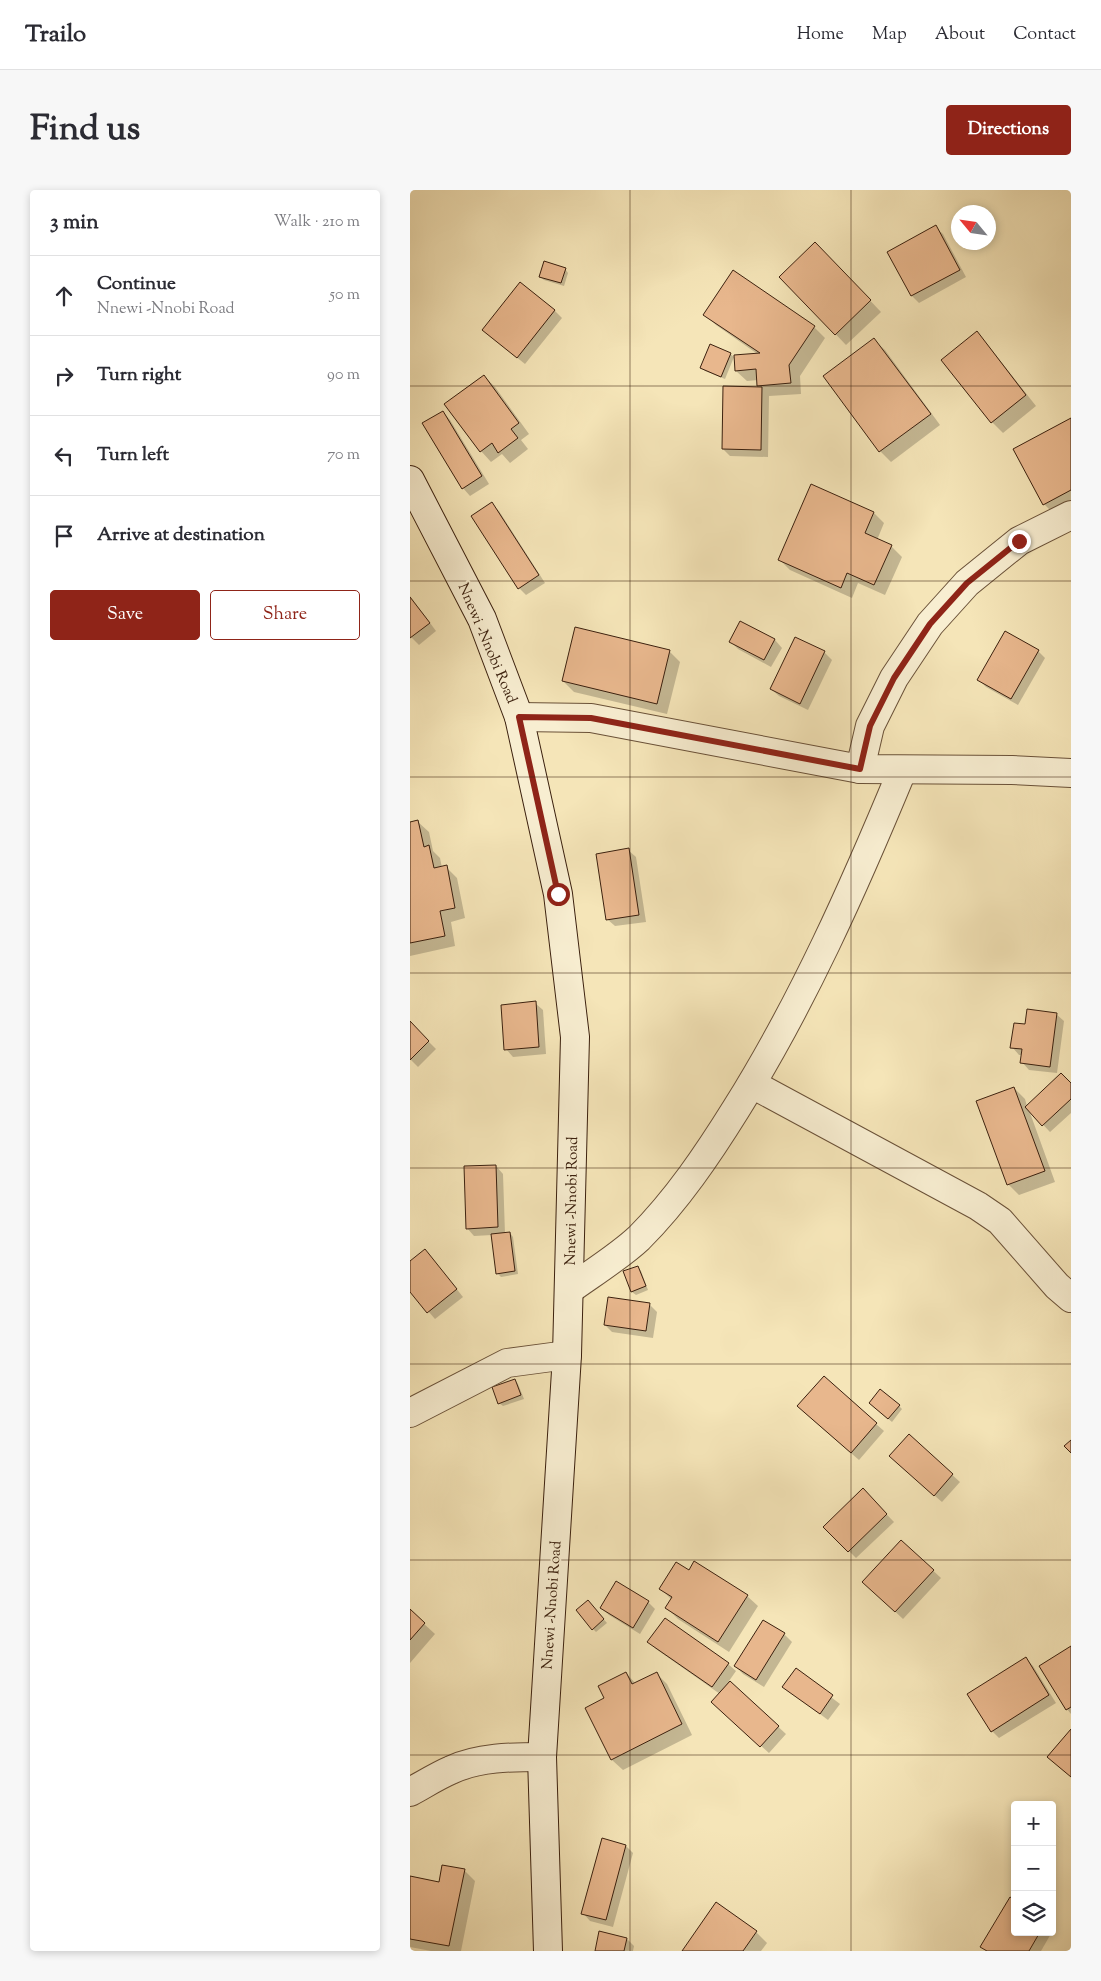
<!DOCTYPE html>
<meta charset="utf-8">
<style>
:root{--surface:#fff;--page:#f7f7f7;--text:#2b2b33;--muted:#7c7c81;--line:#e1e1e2;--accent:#8f2418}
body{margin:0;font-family:"Sorts Mill Goudy",serif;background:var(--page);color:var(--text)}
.controls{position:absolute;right:15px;bottom:15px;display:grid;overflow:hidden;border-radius:5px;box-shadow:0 2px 8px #0003}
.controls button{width:45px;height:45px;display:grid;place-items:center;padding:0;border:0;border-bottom:1px solid var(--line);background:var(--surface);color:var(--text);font:25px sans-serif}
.compass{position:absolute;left:541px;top:15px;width:45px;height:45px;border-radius:50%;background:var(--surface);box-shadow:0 2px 8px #0003;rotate:299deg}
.stop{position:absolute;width:15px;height:15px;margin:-11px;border:4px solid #8f2418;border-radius:50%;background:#fff}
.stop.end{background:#8f2418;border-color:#fff;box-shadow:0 1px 5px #0008}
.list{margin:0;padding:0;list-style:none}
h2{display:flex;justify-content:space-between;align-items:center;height:65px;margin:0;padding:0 20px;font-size:21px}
h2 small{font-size:16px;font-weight:400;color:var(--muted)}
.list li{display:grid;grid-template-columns:32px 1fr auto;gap:15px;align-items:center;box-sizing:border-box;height:80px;padding:0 20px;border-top:1px solid var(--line)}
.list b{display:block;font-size:19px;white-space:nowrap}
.list p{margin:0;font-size:16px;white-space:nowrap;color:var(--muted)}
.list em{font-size:16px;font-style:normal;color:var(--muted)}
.actions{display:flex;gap:10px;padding:15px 20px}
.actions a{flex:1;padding:11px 0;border:1px solid var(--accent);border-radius:5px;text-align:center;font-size:18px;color:var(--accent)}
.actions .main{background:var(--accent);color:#fff}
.icon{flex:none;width:28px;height:28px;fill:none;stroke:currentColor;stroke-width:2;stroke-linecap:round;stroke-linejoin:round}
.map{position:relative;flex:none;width:661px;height:1761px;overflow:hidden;border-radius:5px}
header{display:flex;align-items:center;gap:30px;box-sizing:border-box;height:70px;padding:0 25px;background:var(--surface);border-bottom:1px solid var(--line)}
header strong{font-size:24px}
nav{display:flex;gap:28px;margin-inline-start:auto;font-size:18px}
.intro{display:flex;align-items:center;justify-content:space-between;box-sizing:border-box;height:120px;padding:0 30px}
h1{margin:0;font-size:35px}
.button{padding:12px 22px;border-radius:5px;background:var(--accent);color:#fff;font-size:18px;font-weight:700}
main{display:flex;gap:30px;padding:0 30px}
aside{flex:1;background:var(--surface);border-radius:5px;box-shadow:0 2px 8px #0003}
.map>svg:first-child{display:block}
</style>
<header>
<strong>Trailo</strong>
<nav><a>Home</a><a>Map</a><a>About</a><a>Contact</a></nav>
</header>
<div class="intro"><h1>Find us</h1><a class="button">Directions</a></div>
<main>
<aside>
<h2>3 min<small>Walk · 210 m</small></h2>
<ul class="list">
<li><svg class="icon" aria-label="ahead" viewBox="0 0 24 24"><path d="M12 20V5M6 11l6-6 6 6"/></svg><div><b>Continue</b><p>Nnewi -Nnobi Road</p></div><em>50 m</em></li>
<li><svg class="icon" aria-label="right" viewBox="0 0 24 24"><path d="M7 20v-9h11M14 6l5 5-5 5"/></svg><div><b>Turn right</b></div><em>90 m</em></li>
<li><svg class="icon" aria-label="left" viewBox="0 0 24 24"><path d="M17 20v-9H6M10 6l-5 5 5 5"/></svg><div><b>Turn left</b></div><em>70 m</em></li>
<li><svg class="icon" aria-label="arrive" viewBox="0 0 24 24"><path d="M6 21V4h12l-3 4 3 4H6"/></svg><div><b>Arrive at destination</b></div></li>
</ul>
<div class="actions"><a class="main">Save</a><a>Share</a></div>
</aside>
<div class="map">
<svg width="661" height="1761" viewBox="0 0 661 1761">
<rect width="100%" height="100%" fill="#f5e5b8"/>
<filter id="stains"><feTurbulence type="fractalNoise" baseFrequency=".004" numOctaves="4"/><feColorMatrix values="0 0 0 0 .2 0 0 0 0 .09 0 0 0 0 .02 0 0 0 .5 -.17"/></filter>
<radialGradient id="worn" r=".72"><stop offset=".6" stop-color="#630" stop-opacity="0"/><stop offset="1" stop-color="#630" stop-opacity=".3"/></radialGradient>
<g fill="#0003">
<path d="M525,37L533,44L556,87L509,113L502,106Z"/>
<path d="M416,64L471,122L436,155L371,87Z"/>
<path d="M155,79L158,83L154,96L134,90L130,87Z"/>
<path d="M323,82L404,137L415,148L390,186L391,204L359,206L358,267L320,266L313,259L351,198L349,195L348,190L337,191L326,181L349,165L306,135L295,124Z"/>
<path d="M144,120L152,128L115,174L81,147Z"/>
<path d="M567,143L577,154L626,216L593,243L582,232L533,170Z"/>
<path d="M464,150L475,160L530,235L481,272L470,261Z"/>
<path d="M320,164L324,167L315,189L295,181L291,177Z"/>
<path d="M74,186L85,197L119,244L111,250L118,259L100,273L92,264L81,272L71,261Z"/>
<path d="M33,222L40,230L79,294L60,306L53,298Z"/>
<path d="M661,230V317L645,325L634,314Z"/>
<path d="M81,314L89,321L135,393L116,405L109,398Z"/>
<path d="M464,323L474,333L467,350L481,356L492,367L475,405L448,393L442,408L380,380L370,370Z"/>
<path d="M0,406L26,441L9,455L0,446Z"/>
<path d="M331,433L365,450L372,458L361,477L328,459L321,452Z"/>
<path d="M259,461L270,472L257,524L164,502L153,491Z"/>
<path d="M628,461L635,468L608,515L576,497L569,490Z"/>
<path d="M414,462L422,470L398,520L369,506L361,499Z"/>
<path d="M8,632L19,642L23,661L30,668L32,678L36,677L47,688L55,728L41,732L45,756L0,766V633Z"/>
<path d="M218,660L226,667L236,732L205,736L197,729Z"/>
<path d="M125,813L133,820L136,864L103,867L96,859Z"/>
<path d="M646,824L654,831L647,883L619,880L612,872L613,865H609L602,857L616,835Z"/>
<path d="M0,833L26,859L8,877L0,869Z"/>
<path d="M661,895V923L640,942L619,920L645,992L609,1005L598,994L604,898L615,909L617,916Z"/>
<path d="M86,976L93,984L95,1044L100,1043L103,1047L108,1084L91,1087L87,1083L82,1045L64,1046L57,1038Z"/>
<path d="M22,1068L53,1107L25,1129L0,1100V1073Z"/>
<path d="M228,1077L231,1081L238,1100L226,1105L222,1102L215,1082Z"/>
<path d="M239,1114L247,1122L243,1148L202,1142L195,1135Z"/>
<path d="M105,1190L108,1194L114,1209L93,1216L89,1213Z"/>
<path d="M489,1216L492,1219L482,1232L464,1217Z"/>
<path d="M396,1224L466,1234L474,1241L449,1270Z"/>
<path d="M499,1246L550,1292L532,1312L488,1274Z"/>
<path d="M453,1300L484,1332L446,1368L415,1337Z"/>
<path d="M491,1351L531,1388L493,1429L461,1399Z"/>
<path d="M280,1382L337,1406L348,1416L319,1462L268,1429L257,1418L262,1410L251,1399Z"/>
<path d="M238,1412L245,1419L230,1444L199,1425L191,1418Z"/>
<path d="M181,1415L197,1433L186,1442L183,1439Z"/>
<path d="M0,1421L25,1444L0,1473Z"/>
<path d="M353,1431L374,1444L382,1452L354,1497L333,1484L325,1476Z"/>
<path d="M239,1452L318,1474L326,1481L319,1491L376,1544L359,1563L310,1519V1504L246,1459Z"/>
<path d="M661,1457V1524L657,1519Z"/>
<path d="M616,1469L623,1476L646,1513L589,1548L582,1541Z"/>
<path d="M386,1480L430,1514L418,1530L374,1497Z"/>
<path d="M216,1483L226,1494L246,1483L257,1494L282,1545L213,1580L202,1570L177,1518L195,1509Z"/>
<path d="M216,1656L223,1663L203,1737L180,1731L173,1723Z"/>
<path d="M54,1680L65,1691L51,1761H21L0,1757V1688L30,1694Z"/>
<path d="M346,1742L357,1753L351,1761H274Z"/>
<path d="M605,1742H642L631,1761H576L572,1757Z"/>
<path d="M217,1749L224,1756L223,1761H186Z"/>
</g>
<g fill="#e8b78d" stroke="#3b200e">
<path d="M526,35L550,80L501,106L477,62Z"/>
<path d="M405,52L461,110L425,145L369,87Z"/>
<path d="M134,71L156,78L151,93L129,87Z"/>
<path d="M323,80L405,136L379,175L381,193L347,196L346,179L325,181L324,165L350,163L293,125Z"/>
<path d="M110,92L145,120L107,168L72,140Z"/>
<path d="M567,141L616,205L581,233L531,170Z"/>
<path d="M464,148L521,224L469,262L413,186Z"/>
<path d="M300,154L321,163L311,187L290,178Z"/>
<path d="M74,185L109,233L101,239L108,248L88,263L82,253L70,262L34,214Z"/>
<path d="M313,196L352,197L351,260L312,259Z"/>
<path d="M33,221L72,286L52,299L12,233Z"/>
<path d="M661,228V300L633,315L603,259Z"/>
<path d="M401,294L464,322L455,343L482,355L464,395L437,383L431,398L368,370Z"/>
<path d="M82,312L129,385L108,399L61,326Z"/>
<path d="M0,407L20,433L0,448Z"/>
<path d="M330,431L365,449L354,470L319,452Z"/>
<path d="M165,437L260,460L247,514L152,491Z"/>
<path d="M595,441L629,460L601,509L567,490Z"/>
<path d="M385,447L415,461L390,514L360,499Z"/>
<path d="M8,630L14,657L19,655L24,678L37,675L45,718L30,721L35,746L0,753V632Z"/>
<path d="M219,658L229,725L196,730L186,664Z"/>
<path d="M126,811L129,857L94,860L91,815Z"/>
<path d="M617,819L647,823L640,877L610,873L612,859L600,858L604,833L615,834Z"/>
<path d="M0,831L19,851L0,870Z"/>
<path d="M651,883L661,893V909L632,936L615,917Z"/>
<path d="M604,897L635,981L597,995L566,911Z"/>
<path d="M86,975L88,1037L56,1039L54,976Z"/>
<path d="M100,1042L105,1081L86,1084L81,1044Z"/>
<path d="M15,1059L47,1099L17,1123L0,1102V1071Z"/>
<path d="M228,1076L236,1096L221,1102L213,1081Z"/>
<path d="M198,1107L240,1113L236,1141L194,1135Z"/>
<path d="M414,1186L467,1233L441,1263L387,1216Z"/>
<path d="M105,1189L111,1205L88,1214L82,1197Z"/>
<path d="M470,1199L490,1215L478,1229L459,1213Z"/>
<path d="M499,1244L543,1284L524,1306L479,1266Z"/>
<path d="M661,1250V1263L654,1256Z"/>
<path d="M453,1298L477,1324L438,1362L413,1337Z"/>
<path d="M491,1350L524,1380L485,1422L452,1392Z"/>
<path d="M284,1371L338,1405L308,1452L255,1418L262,1407L249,1399L266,1372L279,1380Z"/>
<path d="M206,1391L239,1411L223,1438L190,1418Z"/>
<path d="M178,1410L194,1429L182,1440L166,1420Z"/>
<path d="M0,1419L15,1433L0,1450Z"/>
<path d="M255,1428L319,1473L302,1497L237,1452Z"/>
<path d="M353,1430L375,1443L346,1490L324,1476Z"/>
<path d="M661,1456V1517L656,1520L629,1476Z"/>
<path d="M616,1467L639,1505L581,1542L557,1504Z"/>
<path d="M386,1478L423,1505L410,1524L372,1497Z"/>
<path d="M216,1482L222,1494L247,1482L272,1534L201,1570L175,1518L194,1508L188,1496Z"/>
<path d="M320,1491L369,1536L350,1557L301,1512Z"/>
<path d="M661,1539V1587L637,1567Z"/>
<path d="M192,1648L216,1655L196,1730L171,1724Z"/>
<path d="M32,1675L55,1679L39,1756L0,1749V1686L29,1692Z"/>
<path d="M600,1707L605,1710V1742H630L619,1761H577L570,1757Z"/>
<path d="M306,1712L347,1741L333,1761H272Z"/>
<path d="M189,1741L217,1748L214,1761H185Z"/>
</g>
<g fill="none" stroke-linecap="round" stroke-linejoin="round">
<defs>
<g id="minor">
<path d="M109,527L181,528L450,579L602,580L661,583"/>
<path d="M450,579L460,536L484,488L520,434L557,393L609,351L661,325"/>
<path d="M342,894L568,1016L590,1031L647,1096L661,1108"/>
<path d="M159,1100C181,1084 210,1066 229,1048C267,1010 298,964 326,919C393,812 444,697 492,581"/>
<path d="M0,1223L97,1173L157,1165"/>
<path d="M0,1602C13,1595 27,1586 41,1580C68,1567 102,1567 132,1567"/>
</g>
<path id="secondary" d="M0,290L72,429L109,527L148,704L165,847L157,1165L132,1567L138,1761"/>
</defs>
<use href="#minor" stroke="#6a5138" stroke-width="30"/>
<use href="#secondary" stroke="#3b200e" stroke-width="30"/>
<use href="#minor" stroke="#f8eed1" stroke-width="28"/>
<use href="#secondary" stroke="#f8eed1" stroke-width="28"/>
</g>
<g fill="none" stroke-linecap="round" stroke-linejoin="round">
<path stroke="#8f2418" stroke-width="6" d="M148,704L109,527L181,528L450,579L460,536L484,488L520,434L557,393L609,351"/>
</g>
<path fill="none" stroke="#3b200e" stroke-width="1" stroke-opacity="0.55" d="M220,0V1761M441,0V1761M0,196H661M0,391H661M0,587H661M0,783H661M0,978H661M0,1174H661M0,1370H661M0,1565H661"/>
<g text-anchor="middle" stroke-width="4" stroke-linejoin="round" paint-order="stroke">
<g font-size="15" fill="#3b200e" stroke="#f8eed1">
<text transform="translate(78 453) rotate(67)" y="5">Nnewi -Nnobi Road</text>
<text transform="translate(161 1011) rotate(-89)" y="5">Nnewi -Nnobi Road</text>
<text transform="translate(141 1415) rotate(-86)" y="5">Nnewi -Nnobi Road</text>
</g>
</g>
<rect width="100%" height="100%" filter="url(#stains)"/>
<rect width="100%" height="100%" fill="url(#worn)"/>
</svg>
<div class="controls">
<button>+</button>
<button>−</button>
<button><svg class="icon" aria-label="layers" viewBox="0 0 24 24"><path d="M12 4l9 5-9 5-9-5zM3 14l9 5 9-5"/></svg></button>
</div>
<svg class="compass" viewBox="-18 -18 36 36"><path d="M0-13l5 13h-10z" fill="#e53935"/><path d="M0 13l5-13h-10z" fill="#7c7c81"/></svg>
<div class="stop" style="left:148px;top:704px"></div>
<div class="stop end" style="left:609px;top:351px"></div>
</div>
</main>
